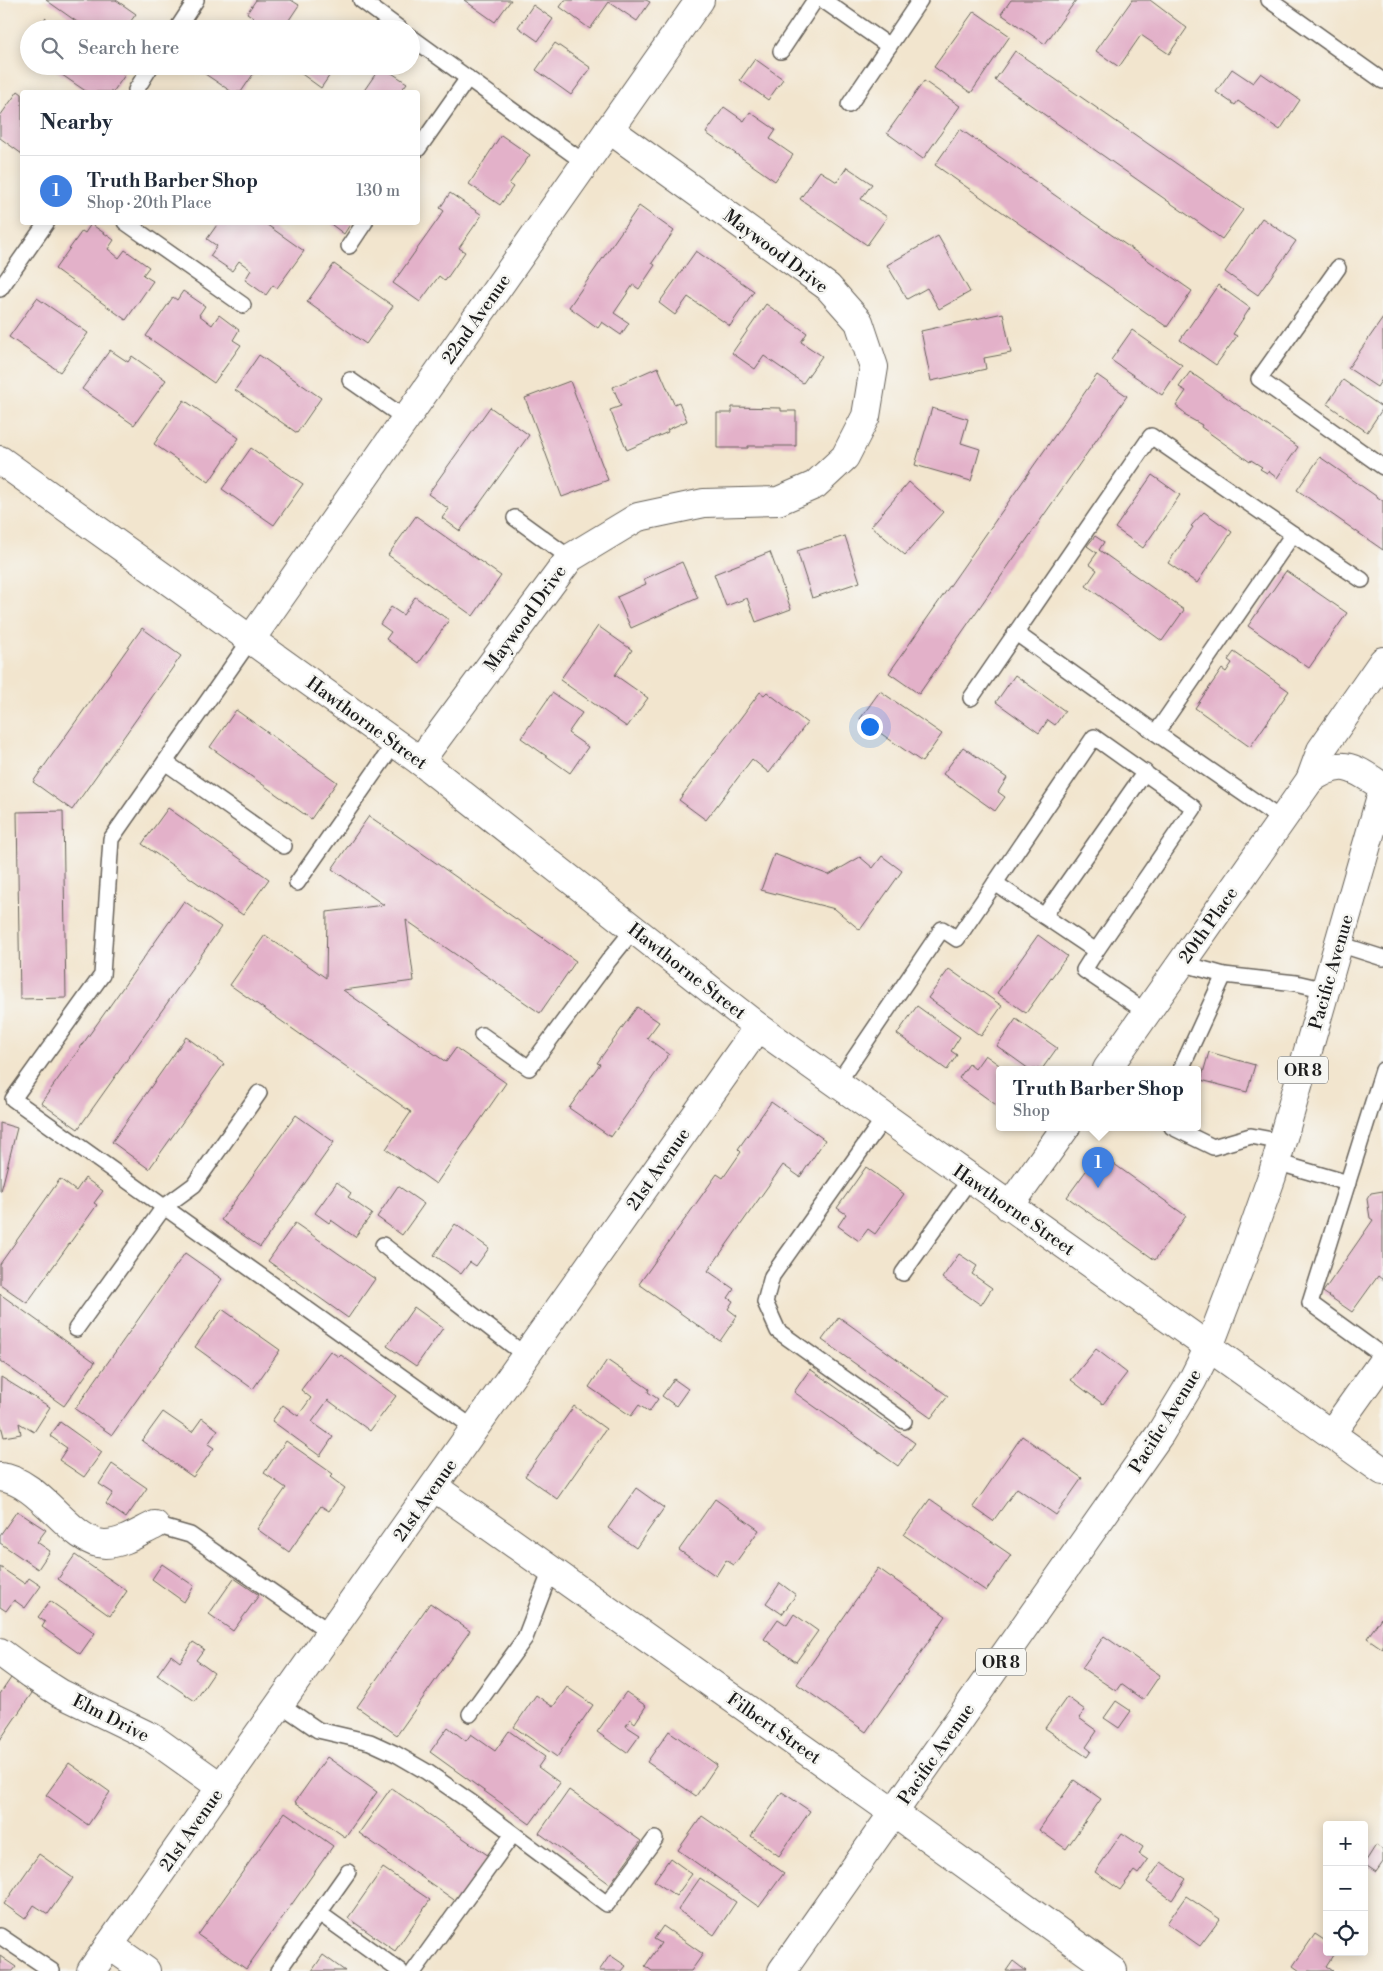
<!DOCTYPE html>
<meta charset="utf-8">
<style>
:root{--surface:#fff;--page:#f6f6f7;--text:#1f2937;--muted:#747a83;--line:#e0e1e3;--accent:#ea580c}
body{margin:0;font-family:"Libre Bodoni",serif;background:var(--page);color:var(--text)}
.controls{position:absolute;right:15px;bottom:15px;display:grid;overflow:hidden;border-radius:5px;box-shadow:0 2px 12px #0003}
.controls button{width:45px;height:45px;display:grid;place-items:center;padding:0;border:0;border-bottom:1px solid var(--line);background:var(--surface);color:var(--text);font:25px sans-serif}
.you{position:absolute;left:869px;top:726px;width:18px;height:18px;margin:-12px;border:4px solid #fff;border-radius:50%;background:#1a73e8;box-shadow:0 0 0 8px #1a73e833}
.badge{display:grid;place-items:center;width:32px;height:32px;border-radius:50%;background:var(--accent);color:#fff;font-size:16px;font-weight:700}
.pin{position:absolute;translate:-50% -41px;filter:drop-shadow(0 1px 2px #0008)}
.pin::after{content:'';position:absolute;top:26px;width:18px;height:15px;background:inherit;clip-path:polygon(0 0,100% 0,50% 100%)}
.popup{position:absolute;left:996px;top:1066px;width:205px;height:65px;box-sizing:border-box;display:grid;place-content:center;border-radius:5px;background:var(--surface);filter:drop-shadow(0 1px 4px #0005);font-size:16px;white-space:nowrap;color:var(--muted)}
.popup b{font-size:19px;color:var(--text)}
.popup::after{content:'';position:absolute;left:50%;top:100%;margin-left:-10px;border:10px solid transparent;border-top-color:var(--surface)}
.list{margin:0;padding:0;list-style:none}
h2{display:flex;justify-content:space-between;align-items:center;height:65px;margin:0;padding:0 20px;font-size:21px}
h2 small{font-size:16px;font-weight:400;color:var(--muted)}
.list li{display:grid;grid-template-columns:32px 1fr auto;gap:15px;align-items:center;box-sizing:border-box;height:70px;padding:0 20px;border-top:1px solid var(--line)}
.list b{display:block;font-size:19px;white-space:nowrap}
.list p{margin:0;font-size:16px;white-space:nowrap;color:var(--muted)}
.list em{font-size:16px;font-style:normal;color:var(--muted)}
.icon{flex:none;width:28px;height:28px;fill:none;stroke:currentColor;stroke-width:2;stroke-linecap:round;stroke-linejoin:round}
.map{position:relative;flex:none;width:1383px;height:1971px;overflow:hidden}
.search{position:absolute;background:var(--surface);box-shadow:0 2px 12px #0003;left:20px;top:20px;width:400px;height:55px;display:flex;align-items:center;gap:12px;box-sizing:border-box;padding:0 18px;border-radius:28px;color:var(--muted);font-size:19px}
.panel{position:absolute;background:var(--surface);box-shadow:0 2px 12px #0003;left:20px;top:90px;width:400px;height:135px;border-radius:5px}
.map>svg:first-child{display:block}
</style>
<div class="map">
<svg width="1383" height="1971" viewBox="0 0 1383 1971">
<rect width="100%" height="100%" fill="#f6f6f2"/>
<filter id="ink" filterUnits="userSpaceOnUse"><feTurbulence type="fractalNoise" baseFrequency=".02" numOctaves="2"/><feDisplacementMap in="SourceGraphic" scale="10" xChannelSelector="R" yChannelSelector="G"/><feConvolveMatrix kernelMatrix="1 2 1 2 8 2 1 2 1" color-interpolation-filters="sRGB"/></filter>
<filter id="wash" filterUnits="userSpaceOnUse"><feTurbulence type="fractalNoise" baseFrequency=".0096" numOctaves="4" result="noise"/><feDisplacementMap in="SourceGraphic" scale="20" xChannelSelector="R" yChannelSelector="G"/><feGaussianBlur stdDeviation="1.12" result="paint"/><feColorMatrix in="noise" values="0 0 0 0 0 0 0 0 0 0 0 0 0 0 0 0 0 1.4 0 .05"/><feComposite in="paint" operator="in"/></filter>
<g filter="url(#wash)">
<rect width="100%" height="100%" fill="#f2e5ce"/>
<g id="blocks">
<g fill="#e3b1c9">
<path d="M46,0H116L136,14L125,29H87Z"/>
<path d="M256,0H291L299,5L283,29H245L253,17L247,13Z"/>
<path d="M464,0H511L495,22Z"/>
<path d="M565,0H646L650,2L637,21L609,2L590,29L560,7Z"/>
<path d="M1011,0H1076L1045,44L1001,14Z"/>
<path d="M1132,0H1150L1187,28L1169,54L1141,35L1119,67L1096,51Z"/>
<path d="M533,5L553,19L538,41L518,27Z"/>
<path d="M974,11L1010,36L971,93L934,67Z"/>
<path d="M45,18L59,29H38Z"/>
<path d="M555,43L591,68L571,95L536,70Z"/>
<path d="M1015,51L1243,210L1222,239L995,80Z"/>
<path d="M755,59L783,79L768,100L740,80Z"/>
<path d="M49,66H113L125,75L113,92H87Z"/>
<path d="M210,66H267L262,74L256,70L241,92H232L205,74Z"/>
<path d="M303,66H336L321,88L299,72Z"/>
<path d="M381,66L407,83L400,92H363Z"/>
<path d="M1232,69L1253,83L1261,73L1300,100L1280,130L1238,101L1235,105L1216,92Z"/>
<path d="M924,81L960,106L923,159L887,133Z"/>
<path d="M18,91L22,94V154L0,138V116Z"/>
<path d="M724,107L744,121L750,112L776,130L770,139L793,155L775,181L706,133Z"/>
<path d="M960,129L1192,291L1167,327L935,165Z"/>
<path d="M501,135L530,155L509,184L513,187L500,205L469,184Z"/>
<path d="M847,167L872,184L861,199L887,217L867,245L800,199L820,171L837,182Z"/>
<path d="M450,193L482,215L459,248L465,252L445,281L439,276L420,302L393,283L444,211L440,208Z"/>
<path d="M639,206L674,231L652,263L655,265L639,289L633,285L614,313L629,323L621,335L602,322L598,328L569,307Z"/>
<path d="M1262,218L1296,241L1258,295L1225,272Z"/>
<path d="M219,222H263L304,251L277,288L273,285L266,295L245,280L251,270L239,261L232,271L210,256L217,246L207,239Z"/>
<path d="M333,222H350L351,223L344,234L332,225Z"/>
<path d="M91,224L114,240L108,249L119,258L125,250L149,267L143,275L153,281L126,320L55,269L82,231L85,233Z"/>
<path d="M938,236L970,292L939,309L927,288L907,299L887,265Z"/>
<path d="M696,251L754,291L730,326L688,297L675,315L659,303Z"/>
<path d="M334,264L393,306L366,344L307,302Z"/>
<path d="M1218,285L1250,308L1233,334L1237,336L1216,365L1180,340Z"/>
<path d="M183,291L205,306L199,315L212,325L219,315L239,330L233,340L241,345L214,383L146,336L173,297L177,300Z"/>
<path d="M37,298L88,333L60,372L9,337Z"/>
<path d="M766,304L807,333L801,342L822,356L803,383L764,356L755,369L732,353Z"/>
<path d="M1003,313L1011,353L984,358L986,369L931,381L921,331Z"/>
<path d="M1383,318V378L1377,387L1348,368Z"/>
<path d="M1132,330L1182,365L1162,395L1111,360Z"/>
<path d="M110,350L128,362L132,356L166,380L134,425L82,389Z"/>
<path d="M259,355L321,398L297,433L235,390Z"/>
<path d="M658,367L674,404L679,402L687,421L667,430L668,432L627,450L610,410L621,406L613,387Z"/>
<path d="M1190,372L1298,447L1277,478L1268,471L1267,473L1260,469L1262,467L1251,460L1250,462L1201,427L1202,425L1184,415L1185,413L1176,406L1186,391L1179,387Z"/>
<path d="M1097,375L1127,396L919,694L889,673Z"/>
<path d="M1343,380L1383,408L1367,432L1327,404Z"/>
<path d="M570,381L608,480L562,497L525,398Z"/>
<path d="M184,400L239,438L209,482L154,444Z"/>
<path d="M490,407L529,435L460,531L442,518L449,509L428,494Z"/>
<path d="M732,407L781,408V411H796V446H748V448H717V413H732Z"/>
<path d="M932,408L968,419L961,443L980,449L971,481L915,465Z"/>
<path d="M251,448L303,484L274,525L222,489Z"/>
<path d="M1320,457L1383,501V550L1297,490Z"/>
<path d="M1152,475L1180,495L1143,548L1115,528Z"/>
<path d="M909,482L943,512L905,555L871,526Z"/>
<path d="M1204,512L1232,532L1197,583L1168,563L1193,527L1191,526Z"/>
<path d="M416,516L501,576L473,616L388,555Z"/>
<path d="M845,536L860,582L812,598L797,551Z"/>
<path d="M1095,536L1104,542L1099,550L1184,610L1162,641L1086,586L1097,570L1089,564L1097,553L1087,546Z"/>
<path d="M770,552L791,609L756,622L747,598L726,606L714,574Z"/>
<path d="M682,562L698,598L631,628L617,597L646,584L644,579Z"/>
<path d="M1286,571L1347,613L1309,668L1248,626Z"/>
<path d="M415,597L449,620L419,663L386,639L391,632L380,624L391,607L403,615Z"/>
<path d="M598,626L632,650L615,675L648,698L627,727L560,680Z"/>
<path d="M142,628L181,656L72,810L33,782Z"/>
<path d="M1234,652L1289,691L1250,747L1195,708L1222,669L1226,672L1232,663L1228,660Z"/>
<path d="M1015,675L1065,711L1055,725L1048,720L1039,733L996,702Z"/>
<path d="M880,691L942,734L922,762L860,719Z"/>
<path d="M760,692L764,695L767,692L807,723L769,773L752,759L706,820L679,800Z"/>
<path d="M552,693L582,713L568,733L588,747L570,773L521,738Z"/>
<path d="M236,710L337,782L311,819L210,747Z"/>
<path d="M963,747L1007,778L998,792L1005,797L995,811L943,774Z"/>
<path d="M168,808L269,879L243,915L142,844Z"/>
<path d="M63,811L66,998L20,999L17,812Z"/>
<path d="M369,816L576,961L540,1013L406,920L414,981L343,990L446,1062L456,1048L506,1083L436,1184L386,1149L411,1112L230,985L265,935L326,978L327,912L384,905L332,869Z"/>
<path d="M774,854L829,875L860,857L873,868L882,856L902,871L860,930L835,909L761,890Z"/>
<path d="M184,901L221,927L78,1129L41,1103Z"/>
<path d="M1038,935L1067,956L1026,1013L997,993Z"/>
<path d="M949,969L1002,1006L981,1036L928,998Z"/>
<path d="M917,1006L960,1037L951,1051L957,1055L947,1070L897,1034Z"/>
<path d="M637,1007L659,1022L647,1038L669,1054L611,1137L569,1108L600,1064L597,1063Z"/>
<path d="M1016,1019L1057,1048L1042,1069H1029L997,1046Z"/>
<path d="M186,1037L224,1064L149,1169L112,1142Z"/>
<path d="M1209,1052L1255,1065L1247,1092L1201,1080Z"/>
<path d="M985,1055L1005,1069H999V1107L959,1078L969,1064L975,1069Z"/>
<path d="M771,1102L825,1140L800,1177L783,1165L708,1271L734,1289L728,1298L733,1301L728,1309L737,1316L720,1341L639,1284L717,1174L723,1178L741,1152L738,1149Z"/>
<path d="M296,1115L334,1142L260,1247L221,1220Z"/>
<path d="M0,1123L17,1128L1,1191H0Z"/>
<path d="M1099,1153L1186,1216L1155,1260L1067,1197Z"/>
<path d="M866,1167L904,1194L875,1234L868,1229L859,1241L838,1226L846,1214L837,1208Z"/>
<path d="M85,1178L103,1191L94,1203L97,1205L27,1303L0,1284V1264L60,1179L76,1191Z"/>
<path d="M337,1182L351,1193L348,1197L372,1214L355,1237L331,1220L329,1223L315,1213Z"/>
<path d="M398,1186L424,1204L402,1235L377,1217Z"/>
<path d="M1383,1191V1280L1378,1276L1352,1312L1323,1292L1373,1220L1370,1218L1367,1199L1371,1193Z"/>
<path d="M295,1223L375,1279L348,1318L268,1261Z"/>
<path d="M455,1224L489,1248L476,1266L470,1262L461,1274L434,1255Z"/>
<path d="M185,1253L222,1279L112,1435L75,1409Z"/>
<path d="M959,1254L977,1266L972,1274L992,1288L981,1305L942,1278Z"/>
<path d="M0,1294L95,1362L64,1406L0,1361Z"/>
<path d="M414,1307L443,1328L416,1366L387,1346Z"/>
<path d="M222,1309L280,1350L253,1389L195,1347Z"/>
<path d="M839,1317L948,1396L931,1418L822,1340Z"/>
<path d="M1096,1349L1127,1373L1103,1404L1071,1380Z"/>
<path d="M330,1351L339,1357L341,1355L396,1396L370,1431L328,1400L312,1422L333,1437L320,1456L272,1421L283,1405L298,1416L311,1398L301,1390Z"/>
<path d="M607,1360L649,1389L648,1392L658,1399L649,1412L639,1405L631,1416L589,1387Z"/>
<path d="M810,1369L915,1443L898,1466L794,1392Z"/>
<path d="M1,1377L50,1407L34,1432L19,1423L21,1434L4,1437L0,1421Z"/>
<path d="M674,1379L688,1389L676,1406L662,1396Z"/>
<path d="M574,1406L606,1429L557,1499L525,1476Z"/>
<path d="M163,1412L192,1432L202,1418L218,1430L208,1444L214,1448L193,1477L142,1441Z"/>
<path d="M60,1422L102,1452L84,1477L59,1460L67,1448L50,1436Z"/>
<path d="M1022,1436L1082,1478L1056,1515L1017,1488L993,1521L973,1507Z"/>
<path d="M286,1441L333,1474L330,1477L345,1488L329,1511L321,1506L289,1552L257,1529L286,1488L264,1473Z"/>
<path d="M112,1464L147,1488L126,1518L106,1504L113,1493L99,1484Z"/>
<path d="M636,1488L664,1508L636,1548L608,1528Z"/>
<path d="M715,1499L759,1530L734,1565L726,1560L716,1576L679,1550Z"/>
<path d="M930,1499L1011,1555L986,1591L904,1535Z"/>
<path d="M17,1511L46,1530L37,1542L50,1551L38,1569L0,1543V1535Z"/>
<path d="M75,1555L127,1591L110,1616L58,1579Z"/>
<path d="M162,1564L194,1586L184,1602L152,1579Z"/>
<path d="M0,1567L25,1584L29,1578L41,1586L25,1608L14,1600L6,1611L0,1607Z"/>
<path d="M878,1568L946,1616L866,1732L797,1684Z"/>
<path d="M234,1578L259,1595L233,1631L209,1614Z"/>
<path d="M780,1583L796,1595L782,1614L766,1603Z"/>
<path d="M50,1601L95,1633L80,1654L42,1627L45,1622L38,1617Z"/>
<path d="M430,1603L470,1631L397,1735L357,1707Z"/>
<path d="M794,1614L818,1631L796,1662L764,1639L778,1619L787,1625Z"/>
<path d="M1381,1618L1383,1619V1649L1367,1638Z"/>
<path d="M1104,1636L1160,1675L1143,1700L1121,1684L1116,1691L1082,1668Z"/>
<path d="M193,1642L204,1649L196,1660L214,1673L195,1701L157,1675L171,1655L180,1662Z"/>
<path d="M11,1678L32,1693L0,1740V1694Z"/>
<path d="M567,1687L593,1705L557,1757L514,1727L536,1695L553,1707Z"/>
<path d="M626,1692L646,1706L635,1723L630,1719L626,1726L640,1735L627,1753L597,1732Z"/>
<path d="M1067,1697L1085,1710L1079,1718L1097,1731L1086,1747L1091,1751L1087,1757L1045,1728Z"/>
<path d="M1116,1701L1131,1711L1119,1728L1104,1718Z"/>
<path d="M448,1727L466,1741L471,1734L495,1751L509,1731L545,1757L538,1767L560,1783L530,1824L430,1752Z"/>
<path d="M669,1731L717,1765L696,1796L647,1762Z"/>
<path d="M327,1757L377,1792L345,1837L295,1802Z"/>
<path d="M69,1763L110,1792L88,1825L46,1795Z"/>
<path d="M1074,1780L1101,1799L1066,1849L1039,1830Z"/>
<path d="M391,1788L489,1856L457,1902L359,1833Z"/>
<path d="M569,1790L641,1841L610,1884L539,1833Z"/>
<path d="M782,1792L810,1811L779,1856L751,1836Z"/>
<path d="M285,1812L333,1846L246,1969L198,1935Z"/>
<path d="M702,1816L784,1873L759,1907L678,1850Z"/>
<path d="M1122,1833L1143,1847L1139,1854L1148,1860L1138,1874L1134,1871L1120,1890L1095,1872Z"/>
<path d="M1376,1845L1383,1850V1862L1376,1872L1364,1864Z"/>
<path d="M39,1854L73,1878L48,1914L34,1905L25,1919L4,1904Z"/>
<path d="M670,1858L692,1874L676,1896L654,1881Z"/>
<path d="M1161,1862L1186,1879L1172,1900L1147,1882Z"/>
<path d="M383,1868L430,1900L395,1951L348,1918Z"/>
<path d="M700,1878L736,1902L714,1935L678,1910Z"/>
<path d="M1186,1896L1220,1919L1200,1946L1167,1923Z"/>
<path d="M663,1926L703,1954L691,1971H652L645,1966L661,1943L654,1939Z"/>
<path d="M1315,1934L1327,1942V1952H1335L1326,1966L1333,1971H1300L1293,1966Z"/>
<path d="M323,1955L345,1971H312Z"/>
<path d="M610,1955L626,1966L622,1971H599Z"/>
<path d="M0,1956L16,1967L13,1971H0Z"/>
<path d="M1013,1961L1026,1971H1006Z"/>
</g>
</g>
</g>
<g filter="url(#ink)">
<use href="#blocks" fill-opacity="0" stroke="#67625a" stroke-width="1"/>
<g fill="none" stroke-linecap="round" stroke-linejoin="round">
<defs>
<g id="service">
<path d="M361,0L400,29"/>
<path d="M823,0L889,46L920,0"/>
<path d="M1269,0L1383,81"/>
<path d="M177,29L196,0"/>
<path d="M411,37L585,163"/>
<path d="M781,51L815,0"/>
<path d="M136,90L151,66"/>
<path d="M849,105L889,46"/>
<path d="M418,149L468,78"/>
<path d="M125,222L243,305"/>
<path d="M349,246L365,222"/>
<path d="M1338,268L1259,379L1383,467"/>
<path d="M0,289L47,222"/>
<path d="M350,380L406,419"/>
<path d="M515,518L570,558"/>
<path d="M1016,633L1156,733"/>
<path d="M251,639L111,839L102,975L13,1099L475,1429"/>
<path d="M971,698L1151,436L1293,534"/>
<path d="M165,762L284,846"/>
<path d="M1282,820L1156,733L1293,534L1362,580"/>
<path d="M297,883L395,743"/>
<path d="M995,883L1094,737L1194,808L1096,951"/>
<path d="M1044,916L1145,772"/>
<path d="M1339,944L1383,958"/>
<path d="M1181,963L1224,975"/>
<path d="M482,1035L529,1068L609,960L634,929"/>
<path d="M1181,1069L1224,975L1296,983L1326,990"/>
<path d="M1383,1070L1310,1303L1383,1356"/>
<path d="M837,1084L942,929L957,939L995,883L1096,951L1084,970L1146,1012"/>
<path d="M884,1118L772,1276L765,1302L778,1331L904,1421"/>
<path d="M1172,1127L1213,1147L1251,1136L1282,1142"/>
<path d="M1276,1162L1348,1183"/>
<path d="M383,1245L526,1356"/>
<path d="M903,1273L970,1179"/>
<path d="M76,1329L164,1207L194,1185L259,1093"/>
<path d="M155,1525L190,1535L331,1633"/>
<path d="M280,1704L318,1730L370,1742L396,1754L427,1772L472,1803L607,1904L655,1839"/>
<path d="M470,1714L525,1638L551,1570"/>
<path d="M319,1913L400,1971"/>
<path d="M0,1936L52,1971"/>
<path d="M278,1971L348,1872"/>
<path d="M414,1971L513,1834"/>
</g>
<g id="minor">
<path d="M0,460L420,761L758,1027L1383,1471"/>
<path d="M251,639L700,0"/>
<path d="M420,761L570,558L638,517L704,503L778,501L815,485L845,457L866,416L874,367L859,322L828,287L609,129"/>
<path d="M1107,1069L1310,780L1321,750L1383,661"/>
<path d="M1009,1207L1066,1127"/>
<path d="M1331,1434L1383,1361"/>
<path d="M0,1477C41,1481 71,1544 105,1544C122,1544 140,1532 155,1525"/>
<path d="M434,1487L894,1813L1113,1971"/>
<path d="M0,1652L30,1674L60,1693L151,1737L221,1787"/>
<path d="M109,1945L146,1971"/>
<path d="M91,1971L758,1027"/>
</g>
<path id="tertiary" d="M1310,780C1342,757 1353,767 1383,787"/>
<path id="primary" d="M782,1971L1160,1434L1192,1381L1209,1347L1243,1258L1272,1176L1383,789"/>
</defs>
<use href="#service" stroke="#67625a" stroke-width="18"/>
<use href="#minor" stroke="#67625a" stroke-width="30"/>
<use href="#tertiary" stroke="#67625a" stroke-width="30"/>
<use href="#primary" stroke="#67625a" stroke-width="30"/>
<use href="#service" stroke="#fff" stroke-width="15"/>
<use href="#minor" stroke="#fff" stroke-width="28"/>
<use href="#tertiary" stroke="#fff" stroke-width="28"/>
<use href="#primary" stroke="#fff" stroke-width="28"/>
</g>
</g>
<g text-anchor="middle" stroke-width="5" stroke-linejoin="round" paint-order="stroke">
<g fill="#f6f6f2" stroke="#5d5d5c" stroke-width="1">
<rect x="1278" y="1056.5" width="50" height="27" rx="4"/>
<rect x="976" y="1648.5" width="50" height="27" rx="4"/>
</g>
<g font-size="16" font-weight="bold" fill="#1c1c1c">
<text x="1303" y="1076">OR 8</text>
<text x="1001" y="1668">OR 8</text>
</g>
<g font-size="18" fill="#1c1c1c" stroke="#f6f6f2">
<text transform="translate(776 251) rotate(37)" y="6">Maywood Drive</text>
<text transform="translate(476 319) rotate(-55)" y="6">22nd Avenue</text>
<text transform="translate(525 618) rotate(-54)" y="6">Maywood Drive</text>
<text transform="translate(367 723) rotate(36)" y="6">Hawthorne Street</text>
<text transform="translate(1208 925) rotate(-55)" y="6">20th Place</text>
<text transform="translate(687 971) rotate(38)" y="6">Hawthorne Street</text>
<text transform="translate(1331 972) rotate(-74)" y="6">Pacific Avenue</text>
<text transform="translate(658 1169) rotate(-55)" y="6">21st Avenue</text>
<text transform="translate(1014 1210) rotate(35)" y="6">Hawthorne Street</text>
<text transform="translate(1165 1421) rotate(-58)" y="6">Pacific Avenue</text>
<text transform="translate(425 1500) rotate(-55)" y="6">21st Avenue</text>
<text transform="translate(111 1718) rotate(27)" y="6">Elm Drive</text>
<text transform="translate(774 1728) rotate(35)" y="6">Filbert Street</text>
<text transform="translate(936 1754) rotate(-55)" y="6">Pacific Avenue</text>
<text transform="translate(191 1830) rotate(-55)" y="6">21st Avenue</text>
</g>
</g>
</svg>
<div class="controls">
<button>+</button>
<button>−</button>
<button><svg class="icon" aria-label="locate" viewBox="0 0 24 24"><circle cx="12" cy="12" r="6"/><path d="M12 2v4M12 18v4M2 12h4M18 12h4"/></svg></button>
</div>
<div class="you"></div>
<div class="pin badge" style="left:1098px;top:1188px;background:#3f7fe0">1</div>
<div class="popup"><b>Truth Barber Shop</b>Shop</div>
<div class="search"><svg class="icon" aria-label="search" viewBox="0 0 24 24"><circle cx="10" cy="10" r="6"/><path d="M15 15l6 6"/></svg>Search here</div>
<section class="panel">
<h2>Nearby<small></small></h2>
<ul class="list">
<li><span class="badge" style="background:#3f7fe0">1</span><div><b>Truth Barber Shop</b><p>Shop · 20th Place</p></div><em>130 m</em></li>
</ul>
</section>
</div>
